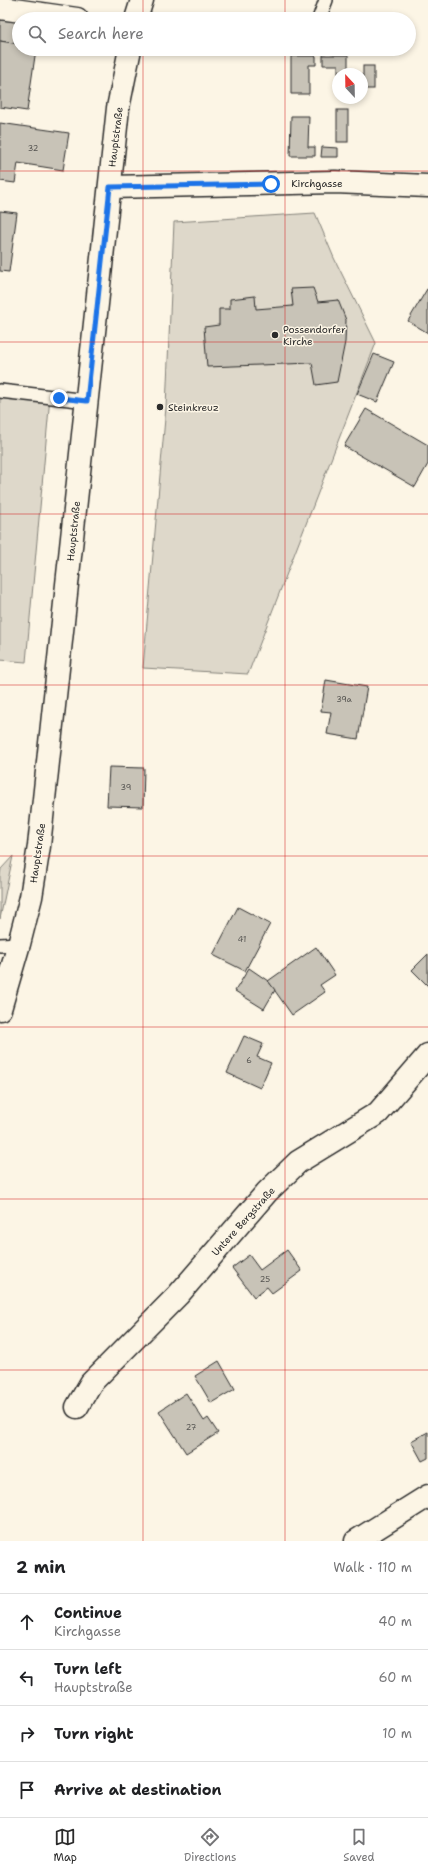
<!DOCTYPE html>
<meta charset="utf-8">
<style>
:root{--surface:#fff;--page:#f2f2f2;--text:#202124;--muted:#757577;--line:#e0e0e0;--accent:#2b2b2b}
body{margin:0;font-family:"Shantell Sans",sans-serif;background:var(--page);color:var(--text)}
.compass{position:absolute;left:332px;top:68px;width:36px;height:36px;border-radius:50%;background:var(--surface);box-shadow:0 2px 6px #0003;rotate:338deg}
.stop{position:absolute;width:12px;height:12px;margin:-9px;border:3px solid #1a73e8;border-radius:50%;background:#fff}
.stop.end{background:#1a73e8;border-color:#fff;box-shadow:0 1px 4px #0008}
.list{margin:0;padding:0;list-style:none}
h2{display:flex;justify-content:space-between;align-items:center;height:52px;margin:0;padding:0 16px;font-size:17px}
h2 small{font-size:13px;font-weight:400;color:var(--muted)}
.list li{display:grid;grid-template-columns:26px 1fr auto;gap:12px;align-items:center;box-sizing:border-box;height:56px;padding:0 16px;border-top:1px solid var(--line)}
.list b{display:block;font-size:15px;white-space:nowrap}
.list p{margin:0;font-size:13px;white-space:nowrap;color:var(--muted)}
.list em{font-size:13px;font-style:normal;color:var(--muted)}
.icon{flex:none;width:22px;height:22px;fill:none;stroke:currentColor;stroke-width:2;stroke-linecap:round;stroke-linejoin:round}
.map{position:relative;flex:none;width:428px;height:1541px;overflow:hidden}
.search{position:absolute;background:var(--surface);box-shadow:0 2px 6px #0003;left:12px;right:12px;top:12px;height:44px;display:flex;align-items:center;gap:10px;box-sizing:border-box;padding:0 14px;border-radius:22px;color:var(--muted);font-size:15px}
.sheet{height:276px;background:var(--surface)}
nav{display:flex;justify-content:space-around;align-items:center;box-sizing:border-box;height:56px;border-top:1px solid var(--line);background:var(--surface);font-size:11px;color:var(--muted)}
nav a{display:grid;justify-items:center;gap:2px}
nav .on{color:var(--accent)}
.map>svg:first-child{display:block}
</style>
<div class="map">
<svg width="428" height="1541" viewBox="0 0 428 1541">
<rect width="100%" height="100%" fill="#fcf5e5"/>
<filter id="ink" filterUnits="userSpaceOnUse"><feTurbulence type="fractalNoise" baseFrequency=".025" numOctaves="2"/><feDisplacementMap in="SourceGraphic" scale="8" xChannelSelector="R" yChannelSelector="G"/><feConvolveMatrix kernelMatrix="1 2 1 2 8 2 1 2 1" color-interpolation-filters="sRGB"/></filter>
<g filter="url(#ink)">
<g fill="#ded8ca" stroke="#84827a">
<path d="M315,213L334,258L376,343L248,674L143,668L166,407L174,222Z"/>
<path d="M0,383L50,397L26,662L0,660Z"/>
<path d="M13,856L0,919V875L1,869Z"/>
</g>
<g fill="#c8c3b7" stroke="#2b2b2b">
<path d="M0,20L19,22V44L0,41Z"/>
<path d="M0,41L19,44V49H36L27,111L0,107Z"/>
<path d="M323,55H348V74H338V65H323Z"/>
<path d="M291,56H316V65H309V94H291Z"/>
<rect x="363" y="66" width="11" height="23"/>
<rect x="337" y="110" width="11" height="32"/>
<path d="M291,116H309L308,147H315V156H290Z"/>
<path d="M0,123L69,133L63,170L18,163L15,183L0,181Z"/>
<path d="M322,147L338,148V157H321Z"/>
<path d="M0,211L17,213L9,272L0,271Z"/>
<path d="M313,288L318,302L338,300L346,320L345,342L337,382L316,385L312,363L207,367L204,327L219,325V309H230V299L255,296L256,309L293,306L291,289Z"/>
<path d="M427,289H428V333L408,321Z"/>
<path d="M374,354L394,362L377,402L357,394Z"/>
<path d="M366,409L428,445V464L415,487L344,446Z"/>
<path d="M326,680L367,687L358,739L327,734L331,712L321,711Z"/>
<path d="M109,767L144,768L143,807L107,806Z"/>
<path d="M238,907L270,924L245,971L213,955Z"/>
<path d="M316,947L335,975L320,985L325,992L292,1015L268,981Z"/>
<path d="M428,954V986L412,970Z"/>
<path d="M249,968L268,981L275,990L264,1009L235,991Z"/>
<path d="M244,1036L263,1044L257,1057L271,1063L260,1088L227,1073Z"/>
<path d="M287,1250L302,1271L272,1293L267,1287L254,1297L232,1268L249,1255L260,1270Z"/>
<path d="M219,1361L235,1389L211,1403L195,1376Z"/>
<path d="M186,1393L204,1421L208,1418L218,1433L186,1453L159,1411Z"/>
<path d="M428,1432V1458L422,1461L411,1441Z"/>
</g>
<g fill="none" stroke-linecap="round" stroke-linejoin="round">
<defs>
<g id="service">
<path d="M319,19L326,0"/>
<path d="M0,391L87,401"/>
<path d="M0,945L19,944"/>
</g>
<g id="minor">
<path d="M0,8L77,19"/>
<path d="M110,187L335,182L428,186"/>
<path d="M77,1407L91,1383L178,1295L267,1192L298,1162L378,1113L428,1055"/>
<path d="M356,1541L428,1496"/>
</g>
<g id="primary">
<path d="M136,19L142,0"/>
<path d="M0,1009L19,944L31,897L39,846L118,108L130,49"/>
</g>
</defs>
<use href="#service" stroke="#2b2b2b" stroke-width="16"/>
<use href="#minor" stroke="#2b2b2b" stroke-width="25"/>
<use href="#primary" stroke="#2b2b2b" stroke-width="25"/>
<use href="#service" stroke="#fcf5e5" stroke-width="13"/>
<use href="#minor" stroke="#fcf5e5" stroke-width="22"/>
<use href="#primary" stroke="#fcf5e5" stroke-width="22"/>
</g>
</g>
<g fill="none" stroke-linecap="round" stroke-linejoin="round" filter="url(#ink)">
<path stroke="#1a73e8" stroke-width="5" d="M59,398L87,401L110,187L271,184"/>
</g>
<path fill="none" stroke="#d62828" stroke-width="1" stroke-opacity="0.55" d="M143,0V19M285,0V19M143,49V1541M285,49V1541M0,171H428M0,342H428M0,514H428M0,685H428M0,856H428M0,1027H428M0,1199H428M0,1370H428"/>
<g fill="#2b2b2b" stroke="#fcf5e5" stroke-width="1.5">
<circle cx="275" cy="335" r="4"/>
<circle cx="160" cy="407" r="4"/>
</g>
<g text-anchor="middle" stroke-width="3" stroke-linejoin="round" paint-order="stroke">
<g font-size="8" fill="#52514e">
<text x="33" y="151">32</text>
<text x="344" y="702">39a</text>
<text x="126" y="790">39</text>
<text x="242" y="942">41</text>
<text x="249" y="1063">6</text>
<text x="265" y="1282">25</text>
<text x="191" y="1430">27</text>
</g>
<g font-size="10" fill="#2b2b2b" stroke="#fcf5e5">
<text transform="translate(115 137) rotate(-83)" y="4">Hauptstraße</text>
<text x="317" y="187">Kirchgasse</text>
<text transform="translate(73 531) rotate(-84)" y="4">Hauptstraße</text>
<text transform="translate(37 853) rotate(-82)" y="4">Hauptstraße</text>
<text transform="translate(243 1221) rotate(-48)" y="4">Untere Bergstraße</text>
</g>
<g font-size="10" fill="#2b2b2b" stroke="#fcf5e5" text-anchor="start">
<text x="283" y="333">Possendorfer<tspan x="283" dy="12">Kirche</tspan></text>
<text x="168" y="411">Steinkreuz</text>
</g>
</g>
</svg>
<svg class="compass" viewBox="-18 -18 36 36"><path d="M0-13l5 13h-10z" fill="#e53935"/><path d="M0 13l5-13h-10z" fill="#757577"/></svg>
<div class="stop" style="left:271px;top:184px"></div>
<div class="stop end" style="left:59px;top:398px"></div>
<div class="search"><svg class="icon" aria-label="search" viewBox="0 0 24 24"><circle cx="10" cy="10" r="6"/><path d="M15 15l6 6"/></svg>Search here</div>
</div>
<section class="sheet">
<h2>2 min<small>Walk · 110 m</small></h2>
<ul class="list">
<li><svg class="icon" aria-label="ahead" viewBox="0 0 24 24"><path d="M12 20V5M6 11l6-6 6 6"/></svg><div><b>Continue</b><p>Kirchgasse</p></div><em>40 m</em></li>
<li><svg class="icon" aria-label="left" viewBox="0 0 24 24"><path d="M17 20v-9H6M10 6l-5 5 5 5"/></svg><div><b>Turn left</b><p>Hauptstraße</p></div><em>60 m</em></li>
<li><svg class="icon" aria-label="right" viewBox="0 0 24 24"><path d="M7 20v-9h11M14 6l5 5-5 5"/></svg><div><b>Turn right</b></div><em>10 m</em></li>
<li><svg class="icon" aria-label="arrive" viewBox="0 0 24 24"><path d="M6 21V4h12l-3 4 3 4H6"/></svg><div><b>Arrive at destination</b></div></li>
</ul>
</section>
<nav>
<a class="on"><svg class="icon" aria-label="map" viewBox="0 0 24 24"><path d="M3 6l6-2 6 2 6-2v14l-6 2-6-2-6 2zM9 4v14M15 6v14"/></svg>Map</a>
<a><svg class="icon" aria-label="directions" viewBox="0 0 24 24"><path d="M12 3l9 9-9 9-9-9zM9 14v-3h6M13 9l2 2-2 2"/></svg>Directions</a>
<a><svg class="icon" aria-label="saved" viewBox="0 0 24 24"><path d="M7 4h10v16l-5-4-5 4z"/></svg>Saved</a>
</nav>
